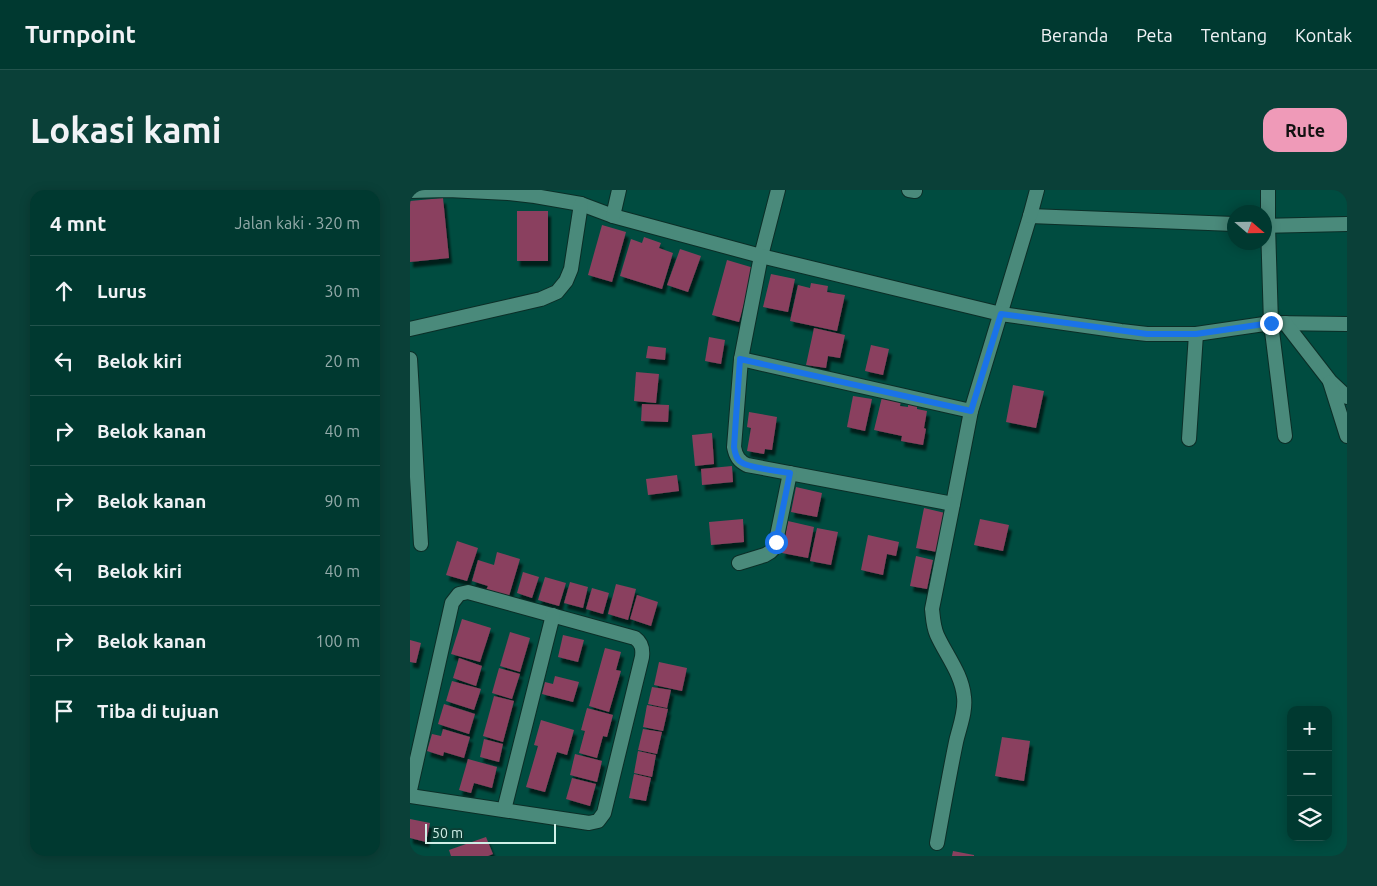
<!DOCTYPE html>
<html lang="id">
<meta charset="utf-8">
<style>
:root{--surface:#003930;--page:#0a4038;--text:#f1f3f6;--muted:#95acab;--line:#22534c;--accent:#ef9ab8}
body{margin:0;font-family:Ubuntu,sans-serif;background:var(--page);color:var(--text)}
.controls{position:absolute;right:15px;bottom:15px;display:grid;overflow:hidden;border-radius:10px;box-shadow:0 2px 12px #0003}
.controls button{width:45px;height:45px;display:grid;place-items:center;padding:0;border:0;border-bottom:1px solid var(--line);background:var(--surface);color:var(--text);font:25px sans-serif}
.compass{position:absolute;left:817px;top:15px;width:45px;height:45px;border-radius:50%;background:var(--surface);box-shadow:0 2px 12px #0003;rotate:110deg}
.scale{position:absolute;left:15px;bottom:12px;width:131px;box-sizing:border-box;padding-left:5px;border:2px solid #d0efe7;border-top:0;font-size:14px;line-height:18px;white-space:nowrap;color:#d0efe7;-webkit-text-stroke:4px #0b3f35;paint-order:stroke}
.stop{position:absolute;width:15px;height:15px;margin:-11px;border:4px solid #1a73e8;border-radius:50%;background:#fff}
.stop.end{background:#1a73e8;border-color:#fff;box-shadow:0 1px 5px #0008}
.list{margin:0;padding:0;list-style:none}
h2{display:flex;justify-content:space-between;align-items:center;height:65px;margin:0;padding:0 20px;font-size:21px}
h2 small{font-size:16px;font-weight:400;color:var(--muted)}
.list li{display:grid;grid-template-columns:32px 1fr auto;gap:15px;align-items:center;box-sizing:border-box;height:70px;padding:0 20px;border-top:1px solid var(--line)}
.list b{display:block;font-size:19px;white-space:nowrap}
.list em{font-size:16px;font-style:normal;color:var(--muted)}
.icon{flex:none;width:28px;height:28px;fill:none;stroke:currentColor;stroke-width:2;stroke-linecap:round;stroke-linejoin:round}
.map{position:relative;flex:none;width:937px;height:666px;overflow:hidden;border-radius:15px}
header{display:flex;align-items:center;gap:30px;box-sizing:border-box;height:70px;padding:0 25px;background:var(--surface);border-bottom:1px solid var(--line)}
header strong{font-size:24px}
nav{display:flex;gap:28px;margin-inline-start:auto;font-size:18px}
.intro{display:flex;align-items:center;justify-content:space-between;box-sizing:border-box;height:120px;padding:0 30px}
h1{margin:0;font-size:35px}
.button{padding:12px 22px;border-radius:15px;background:var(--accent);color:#111;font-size:18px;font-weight:700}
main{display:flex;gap:30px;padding:0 30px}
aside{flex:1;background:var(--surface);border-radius:15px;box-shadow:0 2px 12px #0003}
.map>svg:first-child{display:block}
</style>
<header>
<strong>Turnpoint</strong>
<nav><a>Beranda</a><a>Peta</a><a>Tentang</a><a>Kontak</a></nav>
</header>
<div class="intro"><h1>Lokasi kami</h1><a class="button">Rute</a></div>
<main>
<aside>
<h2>4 mnt<small>Jalan kaki · 320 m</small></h2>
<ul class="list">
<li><svg class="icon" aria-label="ahead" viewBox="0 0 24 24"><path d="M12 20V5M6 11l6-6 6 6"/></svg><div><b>Lurus</b></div><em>30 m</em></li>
<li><svg class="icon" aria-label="left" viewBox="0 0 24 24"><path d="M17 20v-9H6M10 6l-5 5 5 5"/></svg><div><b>Belok kiri</b></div><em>20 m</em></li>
<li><svg class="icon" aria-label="right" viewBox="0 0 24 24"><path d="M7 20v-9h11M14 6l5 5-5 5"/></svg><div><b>Belok kanan</b></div><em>40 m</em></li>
<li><svg class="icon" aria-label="right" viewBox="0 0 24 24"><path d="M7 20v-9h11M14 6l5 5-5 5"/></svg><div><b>Belok kanan</b></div><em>90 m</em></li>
<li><svg class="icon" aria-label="left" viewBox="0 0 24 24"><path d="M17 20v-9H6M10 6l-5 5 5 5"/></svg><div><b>Belok kiri</b></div><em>40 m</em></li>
<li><svg class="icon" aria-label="right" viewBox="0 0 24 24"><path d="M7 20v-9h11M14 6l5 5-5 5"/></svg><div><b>Belok kanan</b></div><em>100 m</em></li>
<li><svg class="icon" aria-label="arrive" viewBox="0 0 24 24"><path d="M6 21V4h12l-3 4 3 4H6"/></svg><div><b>Tiba di tujuan</b></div></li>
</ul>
</aside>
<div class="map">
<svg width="937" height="666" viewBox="0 0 937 666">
<defs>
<filter id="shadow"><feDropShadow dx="3" dy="5.5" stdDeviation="1" flood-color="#0009"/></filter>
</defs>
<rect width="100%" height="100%" fill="#004c40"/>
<g fill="#8a415e" filter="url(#shadow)">
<path d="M33,8L39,68L0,72V11Z"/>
<rect x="107" y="21" width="31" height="50"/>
<path d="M192,35L216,42L202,92L178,85Z"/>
<path d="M234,47L251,53L249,58L263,63L252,99L210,86L221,49L232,53Z"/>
<path d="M270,59L291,66L278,102L257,95Z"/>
<path d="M317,70L344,78L329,132L302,125Z"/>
<path d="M361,84L385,89L378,122L353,117Z"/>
<path d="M401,93L418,96L417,102L435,105L427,141L380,131L388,95L400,98Z"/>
<path d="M404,138L435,145L430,168L418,166L416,178L396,175Z"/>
<path d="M299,147L315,150L311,174L295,171Z"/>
<path d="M461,155L479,159L473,185L455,181Z"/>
<path d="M238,156L256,158L255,170L236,168Z"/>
<path d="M226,182L249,184L246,213L224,211Z"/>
<path d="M603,195L634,201L626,238L596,232Z"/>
<path d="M443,206L462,209L455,241L437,237Z"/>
<path d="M472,207L491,211L490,216L498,217V214L507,216V219L517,221L514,238L516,239L513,255L491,251L492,246L464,240Z"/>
<path d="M232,214L259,215L258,232L231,231Z"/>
<path d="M339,222L367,227L362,260L355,259L354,264L337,261L341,238L337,237Z"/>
<path d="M302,243L304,274L285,276L282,245Z"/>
<path d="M322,276L323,292L292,295L291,279Z"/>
<path d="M267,285L269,301L238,305L236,289Z"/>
<path d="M386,297L412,303L407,327L381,322Z"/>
<path d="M514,318L535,323L527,362L506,358Z"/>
<path d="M333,329L334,352L301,355L299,332Z"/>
<path d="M570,329L599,335L593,361L564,355Z"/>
<path d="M378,331L404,337L398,368L372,363Z"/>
<path d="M407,338L428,342L421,375L400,371Z"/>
<path d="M458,345L489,352L486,366L477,364L473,385L451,380Z"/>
<path d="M47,351L68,358L57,391L36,385Z"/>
<path d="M87,362L110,369L99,406L76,400L78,396L62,391L68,370L84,375Z"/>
<path d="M506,366L523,370L517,399L500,396Z"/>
<path d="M113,382L129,387L122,408L107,403Z"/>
<path d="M135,387L156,393L149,416L128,410Z"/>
<path d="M160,392L178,397L173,418L154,413Z"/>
<path d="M206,394L226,399L218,430L198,424Z"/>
<path d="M182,398L199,403L193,424L176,419Z"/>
<path d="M227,405L248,412L241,436L220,429Z"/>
<path d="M52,429L81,438L70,472L41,464Z"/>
<path d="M100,442L120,448L110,482L90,476Z"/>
<path d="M153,445L174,450L168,472L148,467Z"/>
<path d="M0,450L11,453L6,473L0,472Z"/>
<path d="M195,458L211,462L206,480L211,481L199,522L179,516Z"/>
<path d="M49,468L72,476L66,496L43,488Z"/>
<path d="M249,472L277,478L272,501L244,495Z"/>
<path d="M89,478L110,484L102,509L82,503Z"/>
<path d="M145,486L169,492L163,512L132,504L135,492L143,494Z"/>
<path d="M42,491L71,499L64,520L36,511Z"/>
<path d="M242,497L261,500L257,518L238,514Z"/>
<path d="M84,506L104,511L93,552L73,546Z"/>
<path d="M34,514L65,524L59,544L28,534Z"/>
<path d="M237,515L258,519L253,541L233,537Z"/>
<path d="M177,518L203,525L197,547L193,546L187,568L169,563L175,541L171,540Z"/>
<path d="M131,530L164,540L157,565L147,562L135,602L116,597L128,556L124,555Z"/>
<path d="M33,539L60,547L54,568L34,562L33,566L17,561L22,544L31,546Z"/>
<path d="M233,539L252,542L247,564L228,560Z"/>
<path d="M592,547L620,551L614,591L585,586Z"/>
<path d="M74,549L93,554L89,572L70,567Z"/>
<path d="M228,561L246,565L242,587L224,583Z"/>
<path d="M165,564L192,571L187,592L160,585Z"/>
<path d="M58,569L87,577L82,598L64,593L61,603L49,600Z"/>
<path d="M224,584L241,588L236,611L219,608Z"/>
<path d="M162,588L186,594L180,616L156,609Z"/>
<path d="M0,629L20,633L16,652L0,648Z"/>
<path d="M76,647L83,664L78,666H41L39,660Z"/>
<path d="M543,661L564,665V666H542Z"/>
</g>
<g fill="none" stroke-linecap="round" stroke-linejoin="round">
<defs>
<g id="minor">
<path d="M368,0L351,66L331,169L324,257C326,267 329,271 337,275L543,314L561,221L620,26L824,34"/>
<path d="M499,0L505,1"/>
<path d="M858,0V36L861,133L875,246"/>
<path d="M0,1L38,0L98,3L125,6L171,14L203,26L351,66L591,124L711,141L737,144H786L861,133L937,134"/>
<path d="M203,26L209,0"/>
<path d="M620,26L627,0"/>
<path d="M854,36L937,34"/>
<path d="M875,133L920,191L937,207"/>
<path d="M0,139L131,109L147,102L156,91L161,79L171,14"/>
<path d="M0,169L11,354"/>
<path d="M331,169L561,221"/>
<path d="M920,192L937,246"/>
<path d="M779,249L786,144"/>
<path d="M329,373L355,365L360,362L363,359L366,351L380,283"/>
<path d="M0,600L42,413L49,404L58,402L225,448C232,453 233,459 232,467L194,623L188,631L179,633L0,606"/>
<path d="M94,620L143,425"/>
<path d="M527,653C533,620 539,586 546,552C549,538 556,522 554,507C552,484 536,465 527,445C523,436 523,427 522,419L543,314"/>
</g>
</defs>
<use href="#minor" stroke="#0b2e27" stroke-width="16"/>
<use href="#minor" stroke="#4a8a7b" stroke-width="14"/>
</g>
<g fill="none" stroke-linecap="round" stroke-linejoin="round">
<path stroke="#1a73e8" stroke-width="6" d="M366,352L380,283C369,281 338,278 331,272C326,269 325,263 324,257L330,169L561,221L591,124L737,144H786L861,133"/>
</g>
</svg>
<div class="controls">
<button>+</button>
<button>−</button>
<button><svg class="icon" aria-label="layers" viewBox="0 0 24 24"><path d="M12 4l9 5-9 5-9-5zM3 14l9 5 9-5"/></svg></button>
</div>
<svg class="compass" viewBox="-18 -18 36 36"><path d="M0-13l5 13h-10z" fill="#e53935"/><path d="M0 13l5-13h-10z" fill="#95acab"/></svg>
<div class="scale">50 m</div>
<div class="stop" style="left:366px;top:352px"></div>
<div class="stop end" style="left:861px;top:133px"></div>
</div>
</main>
